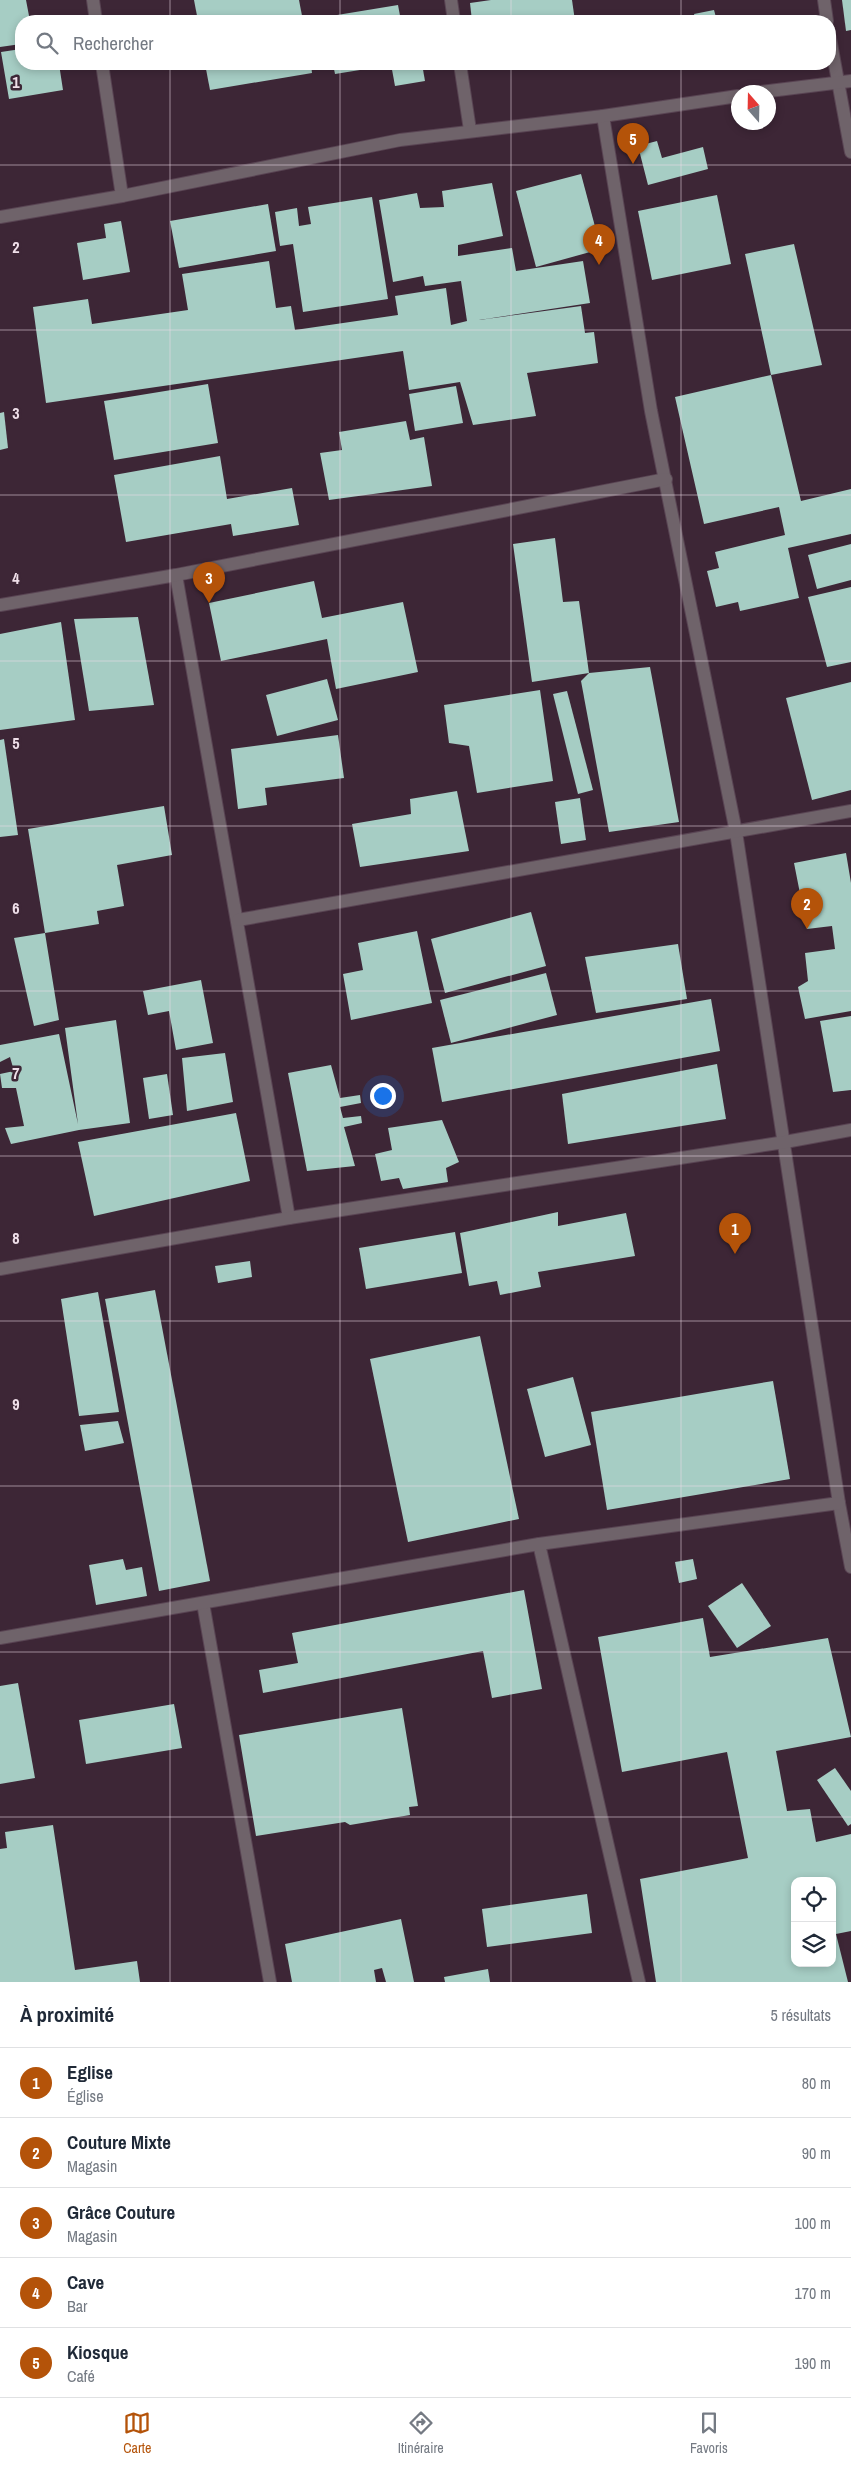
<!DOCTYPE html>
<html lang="fr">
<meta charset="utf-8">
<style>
:root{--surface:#fff;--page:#f6f6f7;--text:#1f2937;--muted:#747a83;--line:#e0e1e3;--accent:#b45309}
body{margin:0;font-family:"Archivo Narrow",sans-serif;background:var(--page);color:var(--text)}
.controls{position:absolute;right:15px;bottom:15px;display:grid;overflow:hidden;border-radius:10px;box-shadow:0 2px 8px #0003}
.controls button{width:45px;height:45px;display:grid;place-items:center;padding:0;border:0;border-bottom:1px solid var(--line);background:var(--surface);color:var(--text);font:25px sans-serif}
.compass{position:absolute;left:731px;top:85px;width:45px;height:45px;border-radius:50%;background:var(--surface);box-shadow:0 2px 8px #0003;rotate:340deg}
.you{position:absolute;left:382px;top:1095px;width:18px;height:18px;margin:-12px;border:4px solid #fff;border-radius:50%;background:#1a73e8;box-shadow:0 0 0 8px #1a73e833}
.badge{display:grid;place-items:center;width:32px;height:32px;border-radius:50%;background:var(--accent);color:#fff;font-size:16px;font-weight:700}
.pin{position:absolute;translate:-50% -41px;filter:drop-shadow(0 1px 2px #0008)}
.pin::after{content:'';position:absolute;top:26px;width:18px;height:15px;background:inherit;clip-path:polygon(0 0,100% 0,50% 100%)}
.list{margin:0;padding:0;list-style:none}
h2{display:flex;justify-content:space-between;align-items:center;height:65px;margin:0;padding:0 20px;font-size:21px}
h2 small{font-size:16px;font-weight:400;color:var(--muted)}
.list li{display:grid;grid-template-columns:32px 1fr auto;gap:15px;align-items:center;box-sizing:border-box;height:70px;padding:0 20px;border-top:1px solid var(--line)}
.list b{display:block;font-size:19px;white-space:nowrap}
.list p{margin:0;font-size:16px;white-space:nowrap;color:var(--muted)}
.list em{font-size:16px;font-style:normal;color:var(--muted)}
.icon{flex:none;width:28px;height:28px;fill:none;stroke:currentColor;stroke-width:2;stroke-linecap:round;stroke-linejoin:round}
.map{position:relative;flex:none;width:851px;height:1982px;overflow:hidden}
.search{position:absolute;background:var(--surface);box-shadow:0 2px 8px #0003;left:15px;right:15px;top:15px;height:55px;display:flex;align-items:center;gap:12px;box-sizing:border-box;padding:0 18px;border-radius:20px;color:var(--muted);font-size:19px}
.sheet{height:415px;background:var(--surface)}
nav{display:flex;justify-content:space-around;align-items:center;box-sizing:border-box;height:70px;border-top:1px solid var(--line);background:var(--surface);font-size:14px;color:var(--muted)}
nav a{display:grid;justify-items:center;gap:2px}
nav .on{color:var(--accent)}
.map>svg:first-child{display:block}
</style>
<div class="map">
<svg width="851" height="1982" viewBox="0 0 851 1982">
<rect width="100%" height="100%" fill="#3d2636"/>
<g fill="#a6cdc4" fill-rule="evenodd">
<path d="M0,0H26L30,21H21V44L0,47Z"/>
<path d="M194,0H299L303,21H198Z"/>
<path d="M491,0H572L575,21H472L470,3Z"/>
<path d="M842,0H851V30L846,31Z"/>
<path d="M398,5L401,21H326L325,17Z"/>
<path d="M714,10L717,21H696L694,14Z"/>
<path d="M21,49V64H59L63,90L9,99L1,52Z"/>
<path d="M205,64H311L312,73L210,90Z"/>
<path d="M333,64H391V65L335,74Z"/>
<path d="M391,64H422L425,81L395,86Z"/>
<path d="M657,141L662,158L703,147L708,169L648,185L638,146Z"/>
<path d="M581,174L601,249L536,267L516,191Z"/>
<path d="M492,183L503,236L458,245V256L512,248L516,271L583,261L590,303L479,320L581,306L585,333L594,332L598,363L527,373L536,416L473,425L460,382L409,390L403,351L46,403L33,307L88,299L92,324L188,310L182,274L269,261L276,308L291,306L295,330L398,315L395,296L446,288L451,325L467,321L461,281L425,286L423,276L393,282L379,200L417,193L420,208L444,207L442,191Z"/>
<path d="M717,195L731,264L652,280L638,211Z"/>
<path d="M372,197L388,299L303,312L293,244L280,246L275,212L297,208L299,226L311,224L308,207Z"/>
<path d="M268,204L276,251L179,268L170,221Z"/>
<path d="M121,221L130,272L83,280L77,243L106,238L104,224Z"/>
<path d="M794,244L822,365L771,375L801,501L851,489V534L788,548L799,598L740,611L738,602L716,607L707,571L719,568L715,552L785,535L779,507L704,524L675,397L771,375L745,254Z"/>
<path d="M208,384L218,443L114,460L104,401Z"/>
<path d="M456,386L463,423L415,431L409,394Z"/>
<path d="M4,412L8,448L0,450V413Z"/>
<path d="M406,421L410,440L424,437L432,486L329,500L320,453L342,450L339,432Z"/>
<path d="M220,456L227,499L292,488L299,525L233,536L231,524L126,542L114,475Z"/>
<path d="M555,538L563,602L579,601L589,673L532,682L513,544Z"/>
<path d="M851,544V580L817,589L808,555Z"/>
<path d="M314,581L322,618L403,602L418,672L336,689L327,639L221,661L209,603Z"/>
<path d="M851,587V662L827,667L808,597Z"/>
<path d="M138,617L154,705L89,711L74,619Z"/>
<path d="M61,622L75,720L0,730V634Z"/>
<path d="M650,667L679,822L609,832L581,681L589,673Z"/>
<path d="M327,679L338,720L277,736L266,695Z"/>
<path d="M851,682V790L812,800L786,698Z"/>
<path d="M540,690L553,781L477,793L469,746L449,743L444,705Z"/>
<path d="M567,691L593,790L578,794L553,694Z"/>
<path d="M338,735L344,778L265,788L267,805L238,809L231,749Z"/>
<path d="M4,739L18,835L0,837V740Z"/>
<path d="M457,791L469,851L360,867L352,824L411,814L410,799Z"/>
<path d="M580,798L586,840L561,844L555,802Z"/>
<path d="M164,806L172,855L117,865L124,906L97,911L99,924L45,933L59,1020L34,1026L14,938L45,933L28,829Z"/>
<path d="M846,853L851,883V1011L805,1019L798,987L808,981L805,953L835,949L832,926L807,929L794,863Z"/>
<path d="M531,912L546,966L445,993L431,939Z"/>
<path d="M417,931L432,1003L351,1020L343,974L363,970L358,943Z"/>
<path d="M678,944L687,999L596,1013L585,957Z"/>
<path d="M546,973L557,1015L451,1043L440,1000Z"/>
<path d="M201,980L213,1043L176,1050L169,1011L148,1015L143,991Z"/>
<path d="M711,999L720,1051L442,1102L432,1048Z"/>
<path d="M851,1016V1090L833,1092L820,1021Z"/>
<path d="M116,1020L130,1123L79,1130L11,1144L5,1128L24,1126L16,1088H2L0,1074L14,1071L10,1057L0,1062V1045L59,1034L78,1124L65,1028Z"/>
<path d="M225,1053L233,1102L187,1111L182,1058Z"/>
<path d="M717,1064L726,1119L568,1144L562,1094Z"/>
<path d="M331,1065L340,1098L360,1095L361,1103L340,1107L343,1118L361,1116L362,1123L344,1127L355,1166L307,1171L288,1073Z"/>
<path d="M167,1074L173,1115L149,1119L143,1078Z"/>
<path d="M236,1113L250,1181L94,1216L78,1142Z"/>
<path d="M442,1120L459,1162L446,1168L448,1182L403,1189L399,1178L381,1181L375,1154L392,1150L388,1128Z"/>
<path d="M558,1212V1226L626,1213L635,1256L538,1272L541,1287L500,1295L497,1281L469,1286L460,1233Z"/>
<path d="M455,1232L462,1273L366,1289L359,1248Z"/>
<path d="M250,1261L252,1277L218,1283L215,1266Z"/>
<path d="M155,1290L210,1581L159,1591L105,1299Z"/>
<path d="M98,1292L119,1412L79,1416L61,1299Z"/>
<path d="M480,1336L519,1519L408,1542L370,1359Z"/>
<path d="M573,1377L591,1445L545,1457L527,1389Z"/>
<path d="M773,1381L790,1479L607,1510L591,1412Z"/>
<path d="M118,1421L124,1443L85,1451L80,1425Z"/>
<path d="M123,1559L126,1570L142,1567L147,1596L96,1605L89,1565Z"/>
<path d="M693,1559L697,1579L679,1583L675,1562Z"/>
<path d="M742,1583L771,1626L737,1648L708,1606Z"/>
<path d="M524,1590L542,1689L492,1698L483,1651L263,1693L259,1670L298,1663L292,1633Z"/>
<path d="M703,1618L710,1657L828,1638L851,1737L776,1751L787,1811L810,1809L816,1842L851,1834V1931L836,1934L848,1982H656L640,1879L748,1858L727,1752L622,1772L598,1637ZM795,1881H832V1963H795Z"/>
<path d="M18,1683L35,1778L0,1784V1686Z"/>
<path d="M174,1704L182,1748L86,1764L79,1720Z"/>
<path d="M402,1708L418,1806L409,1807L410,1815L350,1825L345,1822L256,1836L239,1735Z"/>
<path d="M835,1768L851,1791V1824L848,1826L817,1780Z"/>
<path d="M53,1825L75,1970L137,1961L140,1982H0V1849L7,1848L5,1832Z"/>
<path d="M587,1894L592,1933L487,1947L482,1909Z"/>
<path d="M401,1919L414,1982H386L382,1968L374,1970L376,1982H292L285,1944Z"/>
<path d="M488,1969L490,1982H445L444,1977Z"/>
</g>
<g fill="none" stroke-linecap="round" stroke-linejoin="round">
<defs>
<g id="minor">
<path d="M93,0L96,21"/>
<path d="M451,0L454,21"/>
<path d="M824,0L827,21"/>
<path d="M830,38L851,152"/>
<path d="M102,64L122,196"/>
<path d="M460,64L470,130"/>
<path d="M761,92L851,81"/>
<path d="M603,116L651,411L736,832L839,1503L851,1567"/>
<path d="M0,217L122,196L400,140L603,116L738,96"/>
<path d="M176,575L289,1218"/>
<path d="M0,605L176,575L666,479"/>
<path d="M238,920L851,811"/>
<path d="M0,1269L289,1218L785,1142L851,1130"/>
<path d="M539,1544L639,1982"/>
<path d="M203,1603L270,1982"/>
<path d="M0,1638L539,1544L839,1503"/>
</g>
</defs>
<use href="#minor" stroke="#594453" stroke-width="14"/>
<use href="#minor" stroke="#6f636a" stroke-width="12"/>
</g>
<path fill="none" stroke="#efdfe9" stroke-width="1" stroke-opacity="0.55" d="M170,0V21M340,0V21M511,0V21M681,0V21M170,64V1982M340,64V1982M511,64V1982M681,64V1982M0,165H851M0,330H851M0,495H851M0,661H851M0,826H851M0,991H851M0,1156H851M0,1321H851M0,1486H851M0,1652H851M0,1817H851"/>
<g font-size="16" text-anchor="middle" font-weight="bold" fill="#efdfe9" stroke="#3d2636" stroke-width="5" stroke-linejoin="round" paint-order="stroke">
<text x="16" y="88">1</text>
<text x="16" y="253">2</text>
<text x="16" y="419">3</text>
<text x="16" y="584">4</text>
<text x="16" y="749">5</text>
<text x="16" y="914">6</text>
<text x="16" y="1079">7</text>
<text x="16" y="1244">8</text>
<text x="16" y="1410">9</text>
</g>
</svg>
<div class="controls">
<button><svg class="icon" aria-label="locate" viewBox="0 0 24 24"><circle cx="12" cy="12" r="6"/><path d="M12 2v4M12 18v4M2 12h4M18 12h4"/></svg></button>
<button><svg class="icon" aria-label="layers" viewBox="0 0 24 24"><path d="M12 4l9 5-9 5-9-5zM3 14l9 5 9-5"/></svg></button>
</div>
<svg class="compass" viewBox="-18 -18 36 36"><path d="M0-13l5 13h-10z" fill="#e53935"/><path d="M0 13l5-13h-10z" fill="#747a83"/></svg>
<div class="you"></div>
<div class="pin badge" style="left:735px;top:1254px">1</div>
<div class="pin badge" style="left:807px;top:929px">2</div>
<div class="pin badge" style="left:209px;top:603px">3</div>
<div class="pin badge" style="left:599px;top:265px">4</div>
<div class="pin badge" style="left:633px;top:164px">5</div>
<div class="search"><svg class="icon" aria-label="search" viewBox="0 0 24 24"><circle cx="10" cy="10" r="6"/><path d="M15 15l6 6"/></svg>Rechercher</div>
</div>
<section class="sheet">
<h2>À proximité<small>5 résultats</small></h2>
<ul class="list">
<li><span class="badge">1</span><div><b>Eglise</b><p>Église</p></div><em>80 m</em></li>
<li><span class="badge">2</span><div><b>Couture Mixte</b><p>Magasin</p></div><em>90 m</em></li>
<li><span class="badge">3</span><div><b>Grâce Couture</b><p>Magasin</p></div><em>100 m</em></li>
<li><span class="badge">4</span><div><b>Cave</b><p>Bar</p></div><em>170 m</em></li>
<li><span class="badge">5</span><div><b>Kiosque</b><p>Café</p></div><em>190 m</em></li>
</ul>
</section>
<nav>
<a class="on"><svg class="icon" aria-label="map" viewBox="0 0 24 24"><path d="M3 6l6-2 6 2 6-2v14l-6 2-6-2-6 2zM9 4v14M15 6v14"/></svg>Carte</a>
<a><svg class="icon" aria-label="directions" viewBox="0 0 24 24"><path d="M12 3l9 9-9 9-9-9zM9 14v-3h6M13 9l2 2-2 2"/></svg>Itinéraire</a>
<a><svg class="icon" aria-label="saved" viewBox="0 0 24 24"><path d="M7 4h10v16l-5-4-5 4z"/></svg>Favoris</a>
</nav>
